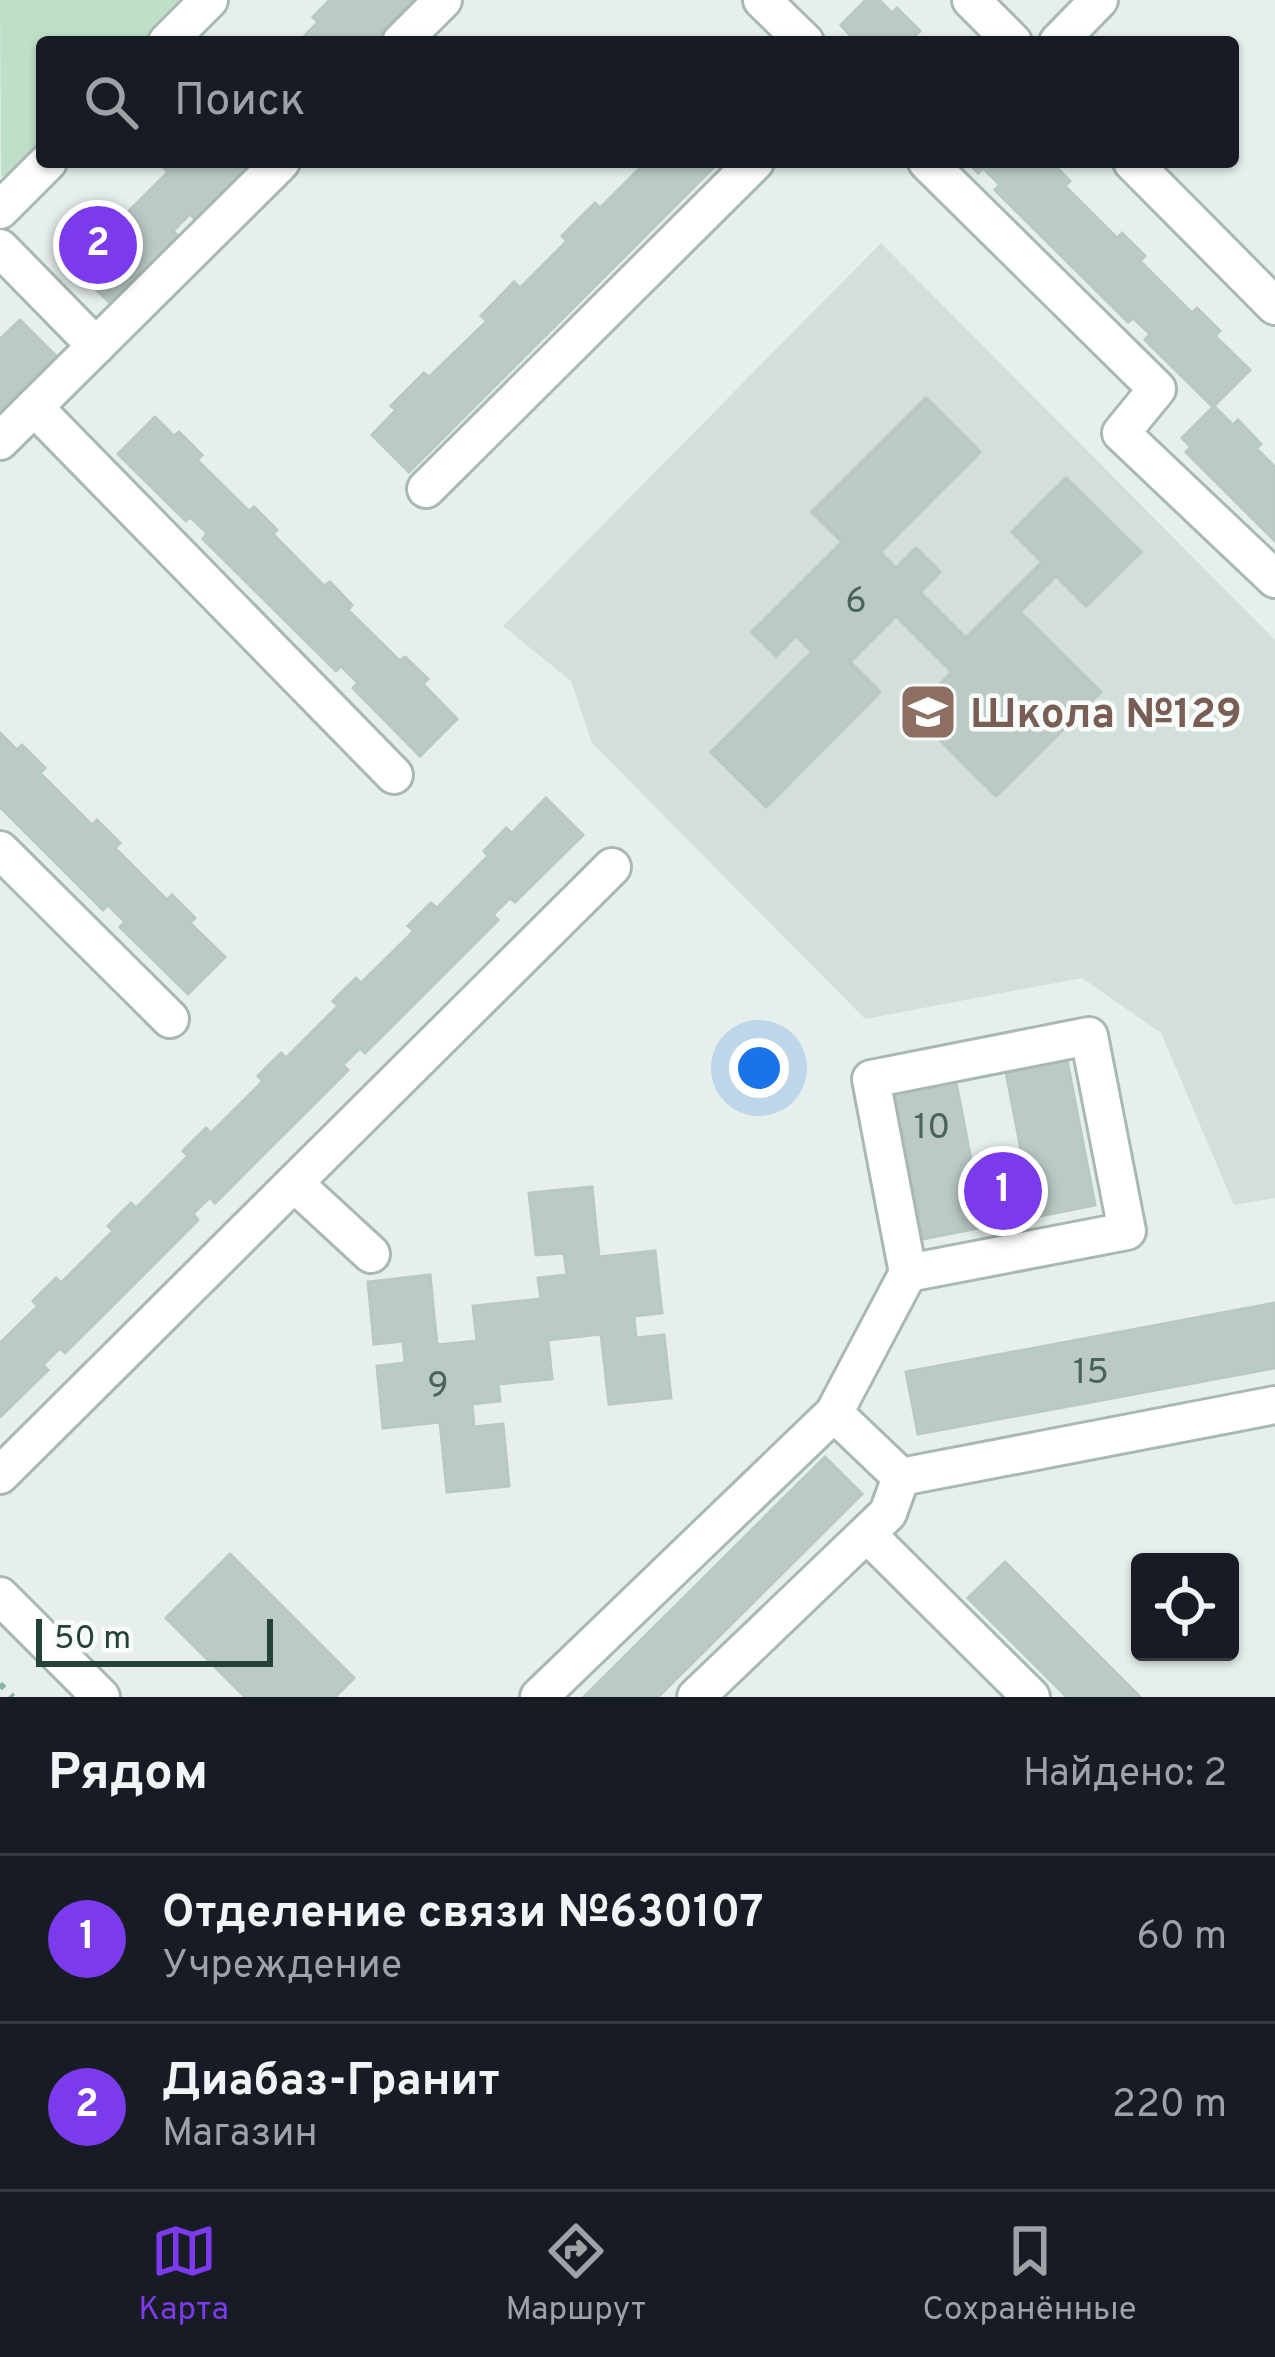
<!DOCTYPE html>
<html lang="ru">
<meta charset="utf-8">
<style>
:root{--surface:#171b24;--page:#20242c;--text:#f1f3f6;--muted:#9ea1a6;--line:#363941;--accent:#7c3aed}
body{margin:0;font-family:Overpass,sans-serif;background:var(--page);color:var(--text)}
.controls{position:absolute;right:36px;bottom:36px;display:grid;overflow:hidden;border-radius:12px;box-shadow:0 3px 9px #0004}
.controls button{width:108px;height:108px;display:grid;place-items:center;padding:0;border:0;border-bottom:3px solid var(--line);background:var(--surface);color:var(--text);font:60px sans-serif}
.scale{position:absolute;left:36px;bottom:30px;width:237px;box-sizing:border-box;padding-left:12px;border:6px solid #24423a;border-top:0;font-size:33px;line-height:42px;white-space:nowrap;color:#24423a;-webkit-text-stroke:9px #f7fbf9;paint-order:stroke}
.you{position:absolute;left:759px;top:1068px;width:42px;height:42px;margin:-30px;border:9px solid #fff;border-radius:50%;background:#1a73e8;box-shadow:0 0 0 18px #1a73e833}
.badge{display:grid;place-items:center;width:78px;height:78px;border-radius:50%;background:var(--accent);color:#fff;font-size:39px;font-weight:700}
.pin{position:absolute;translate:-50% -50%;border:6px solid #fff;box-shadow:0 3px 12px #0006}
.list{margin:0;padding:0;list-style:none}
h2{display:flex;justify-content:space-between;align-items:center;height:156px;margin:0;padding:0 48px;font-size:51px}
h2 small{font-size:39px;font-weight:400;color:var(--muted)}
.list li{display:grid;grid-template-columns:78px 1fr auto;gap:36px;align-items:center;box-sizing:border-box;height:168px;padding:0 48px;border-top:3px solid var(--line)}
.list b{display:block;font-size:45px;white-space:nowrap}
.list p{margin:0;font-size:39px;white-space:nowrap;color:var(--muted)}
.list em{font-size:39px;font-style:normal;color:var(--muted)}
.icon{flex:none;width:66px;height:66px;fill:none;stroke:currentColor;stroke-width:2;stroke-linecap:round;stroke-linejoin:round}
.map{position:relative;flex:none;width:1275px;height:1697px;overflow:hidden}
.search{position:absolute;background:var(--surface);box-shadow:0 3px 9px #0004;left:36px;right:36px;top:36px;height:132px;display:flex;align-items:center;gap:30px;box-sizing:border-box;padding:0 42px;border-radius:12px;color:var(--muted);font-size:45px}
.sheet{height:492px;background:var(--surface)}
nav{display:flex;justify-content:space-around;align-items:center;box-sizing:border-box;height:168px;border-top:3px solid var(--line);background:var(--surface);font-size:33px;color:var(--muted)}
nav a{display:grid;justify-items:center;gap:6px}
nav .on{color:var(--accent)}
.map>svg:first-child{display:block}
</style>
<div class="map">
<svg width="1275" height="1697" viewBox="0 0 1275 1697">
<rect width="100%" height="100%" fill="#e6efeb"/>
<path fill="#d4dfda" d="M881,243L1275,640V1198L1234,1205L1161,1033L1082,978L865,1019L592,743L571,681L503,626Z"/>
<path fill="#bfe0c8" d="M0,0H190L148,42H42V149L23,168L1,177Z"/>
<g fill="#bbcac4" stroke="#b8c9c2" stroke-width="3">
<path d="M330,0H414L372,42H299L318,22L313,17Z"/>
<path d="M866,0H879L892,13L897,8L920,31L915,36L921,42H847L850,35L841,25Z"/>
<path d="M168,162H252L195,219L190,214L173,231L178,236L110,303L73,267L93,247L88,242L111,219L116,224L168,172L163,167Z"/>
<path d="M646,162H719L409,472L372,435L396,410L391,406L424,373L429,377L487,321L481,316L514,282L520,288L567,241L562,236L595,203L600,208Z"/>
<path d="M968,162H1051L1070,181L1065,186L1117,238L1122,233L1145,256L1140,261L1192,313L1197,308L1220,331L1215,336L1250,370L1214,406L1233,425L1238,420L1261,444L1256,448L1275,467V541L1186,452L1191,447L1182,438L1213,407L1145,340L1150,334L1133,318L1128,322L995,190L1000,185L983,168L978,173Z"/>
<path d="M20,320L56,356L0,413V339Z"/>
<path d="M926,398L980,452L880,552L896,568L916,548L940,572L920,592L966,638L1042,562L1012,532L1066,478L1141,552L1086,606L1056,576L1020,612L1101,692L996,796L912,712L952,672L896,616L850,662L880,692L766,807L711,752L812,652L796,636L776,656L752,632L842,542L812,512Z"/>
<path d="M155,417L174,436L179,432L202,455L197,460L249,511L254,507L277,530L273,534L324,586L330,582L352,605L348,610L400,661L405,657L428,679L423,684L457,719L420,756L353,688L358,683L341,666L336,671L203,539L207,533L190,517L186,521L118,454Z"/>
<path d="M0,733L17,750L22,745L45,768L40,773L92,825L97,820L120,843L115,848L167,900L172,895L195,918L190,923L225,957L188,994L120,927L125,922L108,905L103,910L0,807Z"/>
<path d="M546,798L583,835L515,902L510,898L493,915L498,920L365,1053L360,1048L343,1065L348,1070L215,1203L210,1197L193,1214L198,1220L65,1353L60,1348L43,1365L48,1370L0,1417V1343L38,1306L33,1301L56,1278L61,1283L113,1231L108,1226L131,1203L136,1208L188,1156L183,1151L206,1128L211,1133L263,1081L258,1076L281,1053L286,1058L338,1006L333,1001L356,978L361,983L414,931L408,926L431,903L437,908L488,856L484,851L506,828L512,833Z"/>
<path d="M1067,1060L1095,1205L923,1239L895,1094L956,1082L972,1165L1022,1155L1006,1072Z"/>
<path d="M592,1187L599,1257L655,1251L662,1313L634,1316L636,1338L664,1335L671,1398L609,1404L601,1334L548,1340L552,1379L498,1384L500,1401L472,1404L474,1427L503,1424L509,1486L447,1492L440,1422L383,1428L377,1366L405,1363L403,1341L374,1344L368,1282L430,1275L437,1345L477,1341L473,1306L541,1299L538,1278L567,1275L564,1253L536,1255L529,1193Z"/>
<path d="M1275,1303V1368L918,1434L906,1372Z"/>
<path d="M825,1457L862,1494L658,1697H584Z"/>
<path d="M230,1554L354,1678L335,1697H245L166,1618Z"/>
<path d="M1005,1562L1140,1697H1067L968,1598Z"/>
</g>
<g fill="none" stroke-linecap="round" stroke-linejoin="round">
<defs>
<g id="minor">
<path d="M762,0L805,42"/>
<path d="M971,0L1013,42"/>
<path d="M167,42L209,0"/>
<path d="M401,42L443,0"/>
<path d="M1058,42L1099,0"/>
<path d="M927,162L1157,389L1121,433L1275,579"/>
<path d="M1132,162L1275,306"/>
<path d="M0,210L48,162"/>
<path d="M0,248L96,346"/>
<path d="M34,407L394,775"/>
<path d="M0,441L281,162"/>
<path d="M426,489L755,162"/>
<path d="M0,850L170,1019"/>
<path d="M294,1183L371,1254"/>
<path d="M834,1413L901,1477L1275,1405"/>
<path d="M0,1475L612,867"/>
<path d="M867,1534L1031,1697"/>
<path d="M0,1596L101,1697"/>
<path d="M539,1697L834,1413L908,1273L1127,1231L1089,1036L871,1079L908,1273"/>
<path d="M696,1697L888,1513L901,1477"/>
</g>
</defs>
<use href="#minor" stroke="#a8b8b2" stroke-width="42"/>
<path stroke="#86b3a5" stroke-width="6" stroke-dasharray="6 9" stroke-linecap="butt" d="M0,1684L13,1697"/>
<use href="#minor" stroke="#fff" stroke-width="36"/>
</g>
<defs>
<symbol id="school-square" viewBox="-11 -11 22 22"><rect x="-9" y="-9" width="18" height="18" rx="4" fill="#8d6e63" stroke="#f7fbf9"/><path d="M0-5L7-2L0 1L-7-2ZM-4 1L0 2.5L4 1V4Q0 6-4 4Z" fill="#fff"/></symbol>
</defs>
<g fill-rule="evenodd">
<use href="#school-square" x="895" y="679" width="66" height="66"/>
</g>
<g text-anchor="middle" stroke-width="9" stroke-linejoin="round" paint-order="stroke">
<g font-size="36" fill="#4a645c">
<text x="856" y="612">6</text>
<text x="932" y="1138">10</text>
<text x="1091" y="1383">15</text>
<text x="438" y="1396">9</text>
</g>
<g font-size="42" font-weight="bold" fill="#785e54" stroke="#f7fbf9" text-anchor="start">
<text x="970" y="727">Школа №129</text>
</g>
</g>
</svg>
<div class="controls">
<button><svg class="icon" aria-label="locate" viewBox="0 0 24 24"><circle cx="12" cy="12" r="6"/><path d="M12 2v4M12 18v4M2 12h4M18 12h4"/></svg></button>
</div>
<div class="scale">50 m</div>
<div class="you"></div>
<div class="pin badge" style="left:1003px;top:1191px">1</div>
<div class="pin badge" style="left:98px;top:245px">2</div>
<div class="search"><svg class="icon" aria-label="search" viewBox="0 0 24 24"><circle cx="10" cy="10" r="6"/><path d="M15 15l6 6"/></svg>Поиск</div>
</div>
<section class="sheet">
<h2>Рядом<small>Найдено: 2</small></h2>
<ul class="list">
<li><span class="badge">1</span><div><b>Отделение связи №630107</b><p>Учреждение</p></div><em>60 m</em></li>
<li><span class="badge">2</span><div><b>Диабаз-Гранит</b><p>Магазин</p></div><em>220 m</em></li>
</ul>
</section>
<nav>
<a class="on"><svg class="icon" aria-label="map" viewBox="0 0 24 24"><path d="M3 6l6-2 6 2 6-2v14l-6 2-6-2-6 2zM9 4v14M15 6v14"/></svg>Карта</a>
<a><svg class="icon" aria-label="directions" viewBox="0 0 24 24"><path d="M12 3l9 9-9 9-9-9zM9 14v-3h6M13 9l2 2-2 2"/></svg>Маршрут</a>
<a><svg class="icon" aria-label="saved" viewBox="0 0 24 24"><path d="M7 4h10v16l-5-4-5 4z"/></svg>Сохранённые</a>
</nav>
